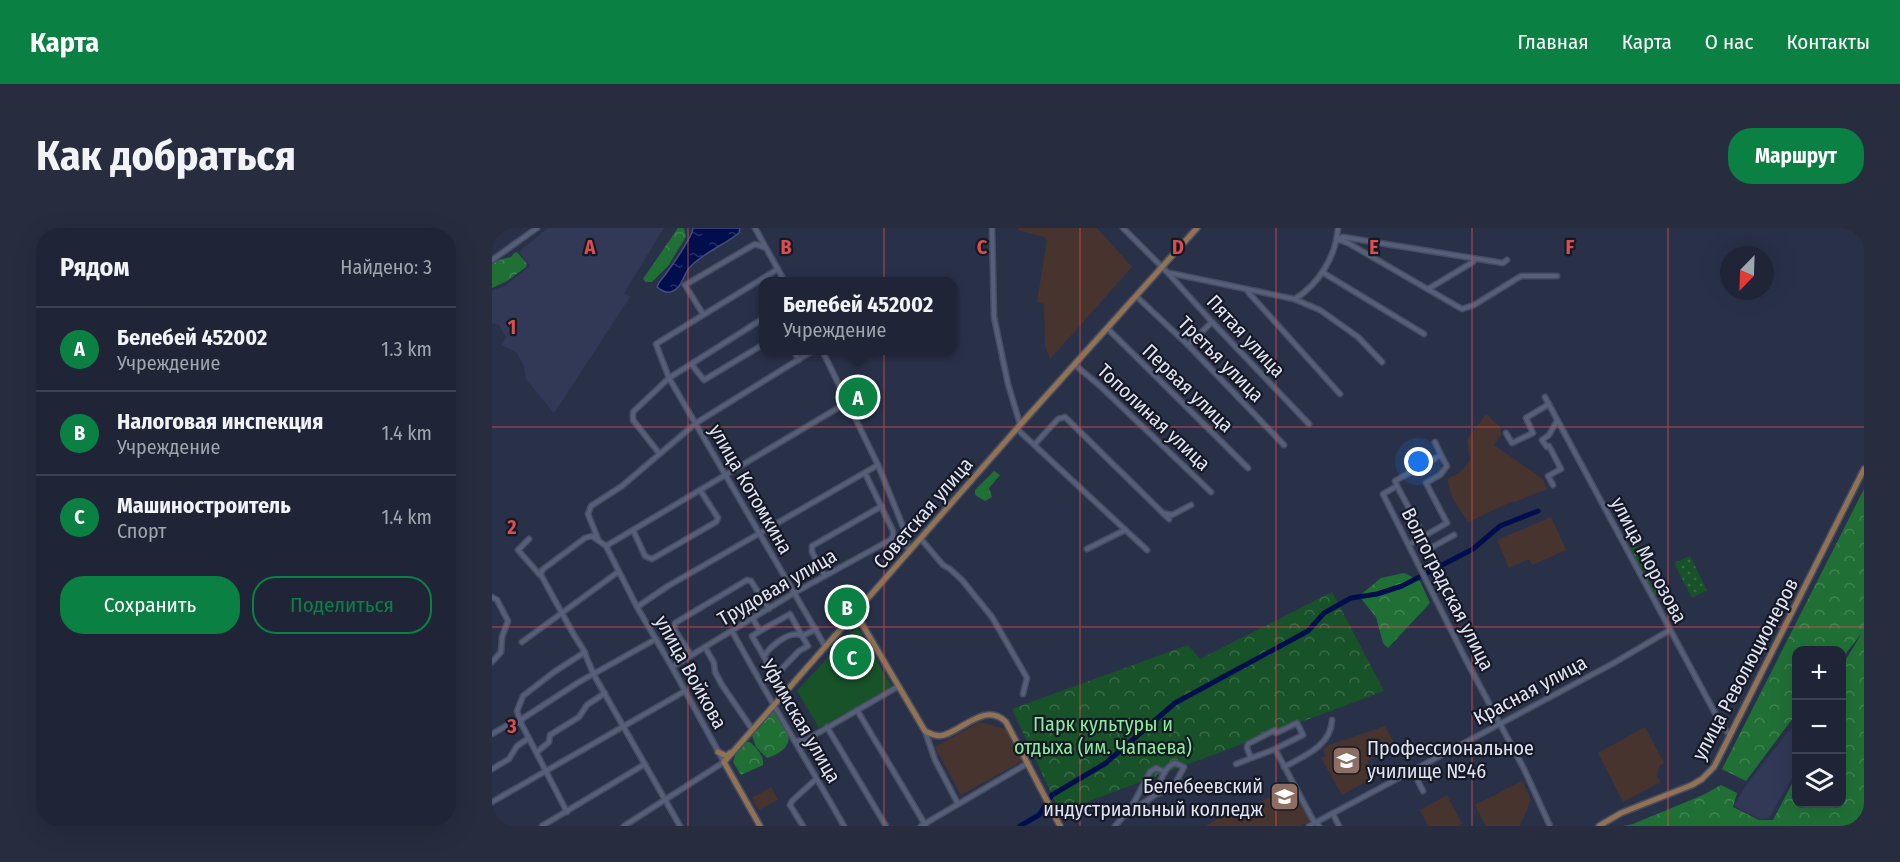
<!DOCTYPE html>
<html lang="ru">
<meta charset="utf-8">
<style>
:root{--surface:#1f2537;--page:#272d3f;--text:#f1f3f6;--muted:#a1a5ad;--line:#3c4252;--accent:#0b8043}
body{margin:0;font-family:"Fira Sans Condensed",sans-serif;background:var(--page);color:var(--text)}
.controls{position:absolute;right:18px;bottom:18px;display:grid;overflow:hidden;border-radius:12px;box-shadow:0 6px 24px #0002}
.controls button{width:54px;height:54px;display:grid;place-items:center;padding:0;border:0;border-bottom:2px solid var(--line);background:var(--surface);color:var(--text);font:30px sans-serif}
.compass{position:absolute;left:1228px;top:18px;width:54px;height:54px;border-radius:50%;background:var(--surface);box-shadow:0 6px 24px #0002;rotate:203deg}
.you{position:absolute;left:927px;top:234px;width:21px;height:21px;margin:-15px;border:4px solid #fff;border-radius:50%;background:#1a73e8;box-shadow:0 0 0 9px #1a73e833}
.badge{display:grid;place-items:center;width:39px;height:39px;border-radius:50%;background:var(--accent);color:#fff;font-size:20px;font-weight:700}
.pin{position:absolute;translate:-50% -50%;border:3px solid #fff;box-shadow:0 2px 6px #0006}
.popup{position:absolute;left:267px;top:49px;width:198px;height:78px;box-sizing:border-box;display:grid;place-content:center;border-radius:12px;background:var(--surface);filter:drop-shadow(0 2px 4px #0005);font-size:20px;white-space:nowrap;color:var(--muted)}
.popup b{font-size:22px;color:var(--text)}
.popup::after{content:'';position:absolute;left:50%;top:100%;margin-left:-12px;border:12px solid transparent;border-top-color:var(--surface)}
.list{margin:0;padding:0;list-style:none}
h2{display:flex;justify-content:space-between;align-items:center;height:78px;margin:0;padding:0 24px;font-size:26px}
h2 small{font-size:20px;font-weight:400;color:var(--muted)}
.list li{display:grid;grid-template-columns:39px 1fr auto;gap:18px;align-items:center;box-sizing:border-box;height:84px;padding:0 24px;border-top:2px solid var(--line)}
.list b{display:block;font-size:22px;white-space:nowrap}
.list p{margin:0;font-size:20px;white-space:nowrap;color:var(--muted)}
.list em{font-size:20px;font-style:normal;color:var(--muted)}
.actions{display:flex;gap:12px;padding:18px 24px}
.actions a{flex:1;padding:14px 0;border:2px solid var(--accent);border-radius:24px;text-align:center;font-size:21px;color:var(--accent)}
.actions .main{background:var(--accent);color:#fff}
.icon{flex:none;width:33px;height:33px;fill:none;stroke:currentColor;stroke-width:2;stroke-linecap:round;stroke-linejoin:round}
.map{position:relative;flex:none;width:1372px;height:598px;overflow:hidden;border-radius:24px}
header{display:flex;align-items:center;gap:36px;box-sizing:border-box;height:84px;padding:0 30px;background:var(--accent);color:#fff}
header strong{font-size:28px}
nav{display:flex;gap:33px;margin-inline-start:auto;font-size:21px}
.intro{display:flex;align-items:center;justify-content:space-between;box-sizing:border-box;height:144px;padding:0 36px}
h1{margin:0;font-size:42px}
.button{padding:15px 27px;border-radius:24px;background:var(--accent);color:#fff;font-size:21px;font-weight:700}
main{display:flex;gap:36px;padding:0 36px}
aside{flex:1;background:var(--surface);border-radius:24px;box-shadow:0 6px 24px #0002}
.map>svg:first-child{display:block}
</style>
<header>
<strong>Карта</strong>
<nav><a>Главная</a><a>Карта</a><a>О нас</a><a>Контакты</a></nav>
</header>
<div class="intro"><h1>Как добраться</h1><a class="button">Маршрут</a></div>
<main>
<aside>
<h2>Рядом<small>Найдено: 3</small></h2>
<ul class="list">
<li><span class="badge">A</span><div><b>Белебей 452002</b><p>Учреждение</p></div><em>1.3 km</em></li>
<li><span class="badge">B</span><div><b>Налоговая инспекция</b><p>Учреждение</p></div><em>1.4 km</em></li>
<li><span class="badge">C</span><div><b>Машиностроитель</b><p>Спорт</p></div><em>1.4 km</em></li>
</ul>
<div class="actions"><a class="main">Сохранить</a><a>Поделиться</a></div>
</aside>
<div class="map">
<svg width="1372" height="598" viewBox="0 0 1372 598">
<defs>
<pattern id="grass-dots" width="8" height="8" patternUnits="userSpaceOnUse" patternTransform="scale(1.5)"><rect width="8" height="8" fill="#185228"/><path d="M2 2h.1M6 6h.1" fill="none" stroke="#396b48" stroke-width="1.8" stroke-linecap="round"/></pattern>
<pattern id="forest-crowns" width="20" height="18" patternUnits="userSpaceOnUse" patternTransform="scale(1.5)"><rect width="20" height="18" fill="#207036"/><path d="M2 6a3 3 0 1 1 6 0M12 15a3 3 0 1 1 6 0" fill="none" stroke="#408454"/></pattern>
<pattern id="park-crowns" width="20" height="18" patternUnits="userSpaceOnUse" patternTransform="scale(1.5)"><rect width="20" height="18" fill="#185228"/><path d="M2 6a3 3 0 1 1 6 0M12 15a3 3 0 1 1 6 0" fill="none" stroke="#396b48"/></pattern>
<pattern id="water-ripples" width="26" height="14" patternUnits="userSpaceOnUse" patternTransform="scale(1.5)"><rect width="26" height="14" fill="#000e4e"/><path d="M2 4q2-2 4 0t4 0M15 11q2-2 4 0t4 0" fill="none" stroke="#253168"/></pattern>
</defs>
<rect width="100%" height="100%" fill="#293149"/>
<g fill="#313957">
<path d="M56,0H172L132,65L138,69L62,185L34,151L32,138L25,125L10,117L14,109L7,97L0,95V63L14,57L38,38L27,24Z"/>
<path d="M1299,500L1304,508V543L1277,590L1268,591L1242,578L1255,556Z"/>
</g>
<g fill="#48342e">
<path d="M527,0H605L640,39L558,131L553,118L552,76L545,74L555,12L552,9L526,2Z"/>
<path d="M994,186L1007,198L1009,202V207L1002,217L1051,251L1055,261L1023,274L1021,273L976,294L960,269L955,251L970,243L978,232L975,212Z"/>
<path d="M1059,289L1074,322L1040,337L1037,331L1017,340L1005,312Z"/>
<path d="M488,494L514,501L530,533L469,567L443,519Z"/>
<path d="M893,498L904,519L875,533L883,549L850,567L829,530L834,528L831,522L834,520V518Z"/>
<path d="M1153,499L1172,535L1167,538L1165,548L1168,553L1167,555L1131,574L1106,525Z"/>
<path d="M1030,553L1039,572L1028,598H994L983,577Z"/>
<path d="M800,558L818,593L809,598H713L738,584L739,585L751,580L753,582Z"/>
<path d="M279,559L286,572L267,582L260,570Z"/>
<path d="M955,567L970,596L967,598H936L928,582Z"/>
</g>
<g fill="url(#grass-dots)">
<path d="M1142,317L1146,319L1151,328L1149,330L1153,336L1150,338L1161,359L1170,355L1174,362L1162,368L1137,321Z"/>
<path d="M1198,328L1215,362L1200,370L1182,335Z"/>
</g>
<g fill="url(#forest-crowns)">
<path d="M186,0H192L194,9L176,38L160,54H154L151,51Z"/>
<path d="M25,24L35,36L34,39L15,53L0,60V36L7,32L19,29L22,25Z"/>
<path d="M502,243L508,247L497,260L500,269L493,273L483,267V262Z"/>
<path d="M1372,261V598H1131L1141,596L1211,567L1229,557L1245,565L1241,579L1267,592H1281L1304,548V576H1350V438L1370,405L1350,430V422H1304V486L1254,553L1230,541Z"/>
<path d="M912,345L928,353L938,375L896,420L891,415L884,389L867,368L889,350Z"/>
<path d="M281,483C301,501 305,521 275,530L264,519L260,507Z"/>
<path d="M253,514H258C265,521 272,527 271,537L249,547L241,534L244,525Z"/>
</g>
<path fill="url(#park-crowns)" d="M840,364L892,463L568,584L520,481L696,417L708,431Z"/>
<path fill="#185228" d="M365,398L400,459L327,500L305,463Z"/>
<path fill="url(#water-ripples)" stroke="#434e80" stroke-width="1.5" d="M201,0H248L247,5C232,17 213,24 199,38C191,45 191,61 178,64C173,65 169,62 165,59C167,53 169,52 173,47C179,39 201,8 201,0Z"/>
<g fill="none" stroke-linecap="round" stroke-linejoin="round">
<path stroke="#000e4e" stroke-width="5" d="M528,598L547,587L560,567L614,535L683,475L816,403L832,385L859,370L885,366L910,358L981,321L1008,298L1046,283"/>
<defs>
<g id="minor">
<path d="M263,0L293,54"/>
<path d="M500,0L502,89L516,156L528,196"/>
<path d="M631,0L676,45L720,94L817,196"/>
<path d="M845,11L856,15L970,81L982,77L1029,48H1065"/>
<path d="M845,11L851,9L1011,35L1015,32"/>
<path d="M0,32L45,0"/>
<path d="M286,41L164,116L177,150L333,418"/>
<path d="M830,44L932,106"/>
<path d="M678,45L802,71L828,82L866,109L890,134"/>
<path d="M936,61L981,34L982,31"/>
<path d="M756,64L848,166"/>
<path d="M644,68L696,117L792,217"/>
<path d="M803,71C827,56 844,28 846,0"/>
<path d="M211,86L193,57L263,16L274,20"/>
<path d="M615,100L756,240"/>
<path d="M696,117L720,94"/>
<path d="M301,122L307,132"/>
<path d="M330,122L386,237L414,306L416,322"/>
<path d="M200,137L212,152L272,116"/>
<path d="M583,137L607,157L719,264"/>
<path d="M1053,169L1230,498L1238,507"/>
<path d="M525,201L655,322"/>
<path d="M1014,205L1020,215L1041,205L1034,190L1057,176"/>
<path d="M943,214L949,227L903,253L905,258L891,266L972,428L1032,541L1058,598"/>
<path d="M543,216L566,191L573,189L677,291"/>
<path d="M167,225L141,192V184L177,150L272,90"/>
<path d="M1061,257L1056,248L1069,241L1057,218L1055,219L1050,212L1057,207L1065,193"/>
<path d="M905,258L932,308"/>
<path d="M671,285L680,287L699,277"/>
<path d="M141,302L153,328L160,331L224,294L226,290L208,262"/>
<path d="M37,311L26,322L48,347"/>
<path d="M106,311L96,286L99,278L130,258L204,195L322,122"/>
<path d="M429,311L451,337L458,341L470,352L500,389L535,450L531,466"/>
<path d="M928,311L935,322L962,307"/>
<path d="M918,316L955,295L934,255L948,247L955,238L949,227"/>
<path d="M114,318L356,174"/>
<path d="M595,321L633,302"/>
<path d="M333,348L320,324V318L390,278"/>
<path d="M0,369L5,372L16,393L10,409L9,424L0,434"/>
<path d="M145,379L176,358L386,237"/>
<path d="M261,391L268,403L260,408L283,448L307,423L316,418L310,408L324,401"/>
<path d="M240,403C276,469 315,533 352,598"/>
<path d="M268,403L298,386L310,408"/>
<path d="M30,414L126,344"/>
<path d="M213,419L222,435L223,444L230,457L260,501"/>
<path d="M199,427L182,401L183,395L255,352L259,353L277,381"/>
<path d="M272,428C279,418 296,403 309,407"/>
<path d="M180,439L302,365L398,312L401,308V303L373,245"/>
<path d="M283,448L289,459"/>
<path d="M365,482L434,598"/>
<path d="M335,499L394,598"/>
<path d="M433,503L443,532L466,576"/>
<path d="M0,506L19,495H29L30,491L87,454L164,411"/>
<path d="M304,513L314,512L407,458"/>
<path d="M783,521L821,592L827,598"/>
<path d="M45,524L57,514L58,507L87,489L95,477L113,465"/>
<path d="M744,536L783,521L811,507L805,495L784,505L783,502L756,516L755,520L759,530"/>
<path d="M792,539C812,528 839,518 840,492"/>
<path d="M0,541L17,531L25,518L37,510"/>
<path d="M921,543L931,563"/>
<path d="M0,574L193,463"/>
<path d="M75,584L29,495L25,483L31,468L62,444L93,424"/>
<path d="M637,584L658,544L664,540L673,544"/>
<path d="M841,586L847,598"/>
<path d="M50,598L153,536"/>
<path d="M132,598L232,534L180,439L145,379L114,318L100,308L93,310L50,342L49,347L82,407L91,421L102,447L188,598"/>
<path d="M311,598L298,577L300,573L324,551"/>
<path d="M429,598L536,535"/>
<path d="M623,598L631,589L663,567L681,560L692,539L683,535C671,539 668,556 663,567"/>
<path d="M817,598L1120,436L1178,402"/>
</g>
<g id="major">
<path d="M363,384L433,503C439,506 445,509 452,507C472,501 494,474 514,494L568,598"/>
<path d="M226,524L235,528L238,525"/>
<path d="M268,598L232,534L528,197L705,0"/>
<path d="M1107,598L1129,585L1200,557L1210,551L1222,539L1372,241"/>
</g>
</defs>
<use href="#minor" stroke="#474d61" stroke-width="7"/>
<use href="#major" stroke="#474d61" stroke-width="8"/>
<use href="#minor" stroke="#565f7a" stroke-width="4"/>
<use href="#major" stroke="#917252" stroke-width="5"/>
</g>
<path fill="none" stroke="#d84e51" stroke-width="1.5" stroke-opacity="0.55" d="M196,0V598M392,0V598M588,0V598M784,0V598M980,0V598M1176,0V598M0,199H1372M0,399H1372"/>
<defs>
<symbol id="university-square" viewBox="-11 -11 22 22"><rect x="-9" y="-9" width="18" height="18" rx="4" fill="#8d6e63" stroke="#161924"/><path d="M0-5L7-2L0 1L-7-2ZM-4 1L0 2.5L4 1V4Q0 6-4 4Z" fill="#fff"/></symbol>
</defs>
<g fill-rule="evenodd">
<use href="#university-square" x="838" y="516" width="33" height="33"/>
<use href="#university-square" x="776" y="552" width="33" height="33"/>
</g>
<g text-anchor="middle" stroke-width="4.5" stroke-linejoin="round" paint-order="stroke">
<g font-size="20" fill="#dfe4f4" stroke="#161924">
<text transform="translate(754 108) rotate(47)" y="7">Пятая улица</text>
<text transform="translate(729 131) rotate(45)" y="7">Третья улица</text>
<text transform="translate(696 160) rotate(44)" y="7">Первая улица</text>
<text transform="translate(662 189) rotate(43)" y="7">Тополиная улица</text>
<text transform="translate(259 261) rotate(60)" y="7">улица Котомкина</text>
<text transform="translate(431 285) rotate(-49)" y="7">Советская улица</text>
<text transform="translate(1157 332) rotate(62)" y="7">улица Морозова</text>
<text transform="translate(285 359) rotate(-30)" y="7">Трудовая улица</text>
<text transform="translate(956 361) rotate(63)" y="7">Волгоградская улица</text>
<text transform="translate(1253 441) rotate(-62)" y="7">улица Революционеров</text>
<text transform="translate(199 444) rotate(61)" y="7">улица Войкова</text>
<text transform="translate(1038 462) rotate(-28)" y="7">Красная улица</text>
<text transform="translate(309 493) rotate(60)" y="7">Уфимская улица</text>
</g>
<g font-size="20" fill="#87ec9b" stroke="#161924">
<text x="611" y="503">Парк культуры и<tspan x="611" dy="23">отдыха (им. Чапаева)</tspan></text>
</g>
<g font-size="20" fill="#dfe4f4" stroke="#161924" text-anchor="start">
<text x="875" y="527">Профессиональное<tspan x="875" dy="23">училище №46</tspan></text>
<text x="771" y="565" text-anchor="end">Белебеевский<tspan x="771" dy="23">индустриальный колледж</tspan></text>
</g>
</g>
<g font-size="20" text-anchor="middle" font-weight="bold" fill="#d84e51" stroke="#161924" stroke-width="4.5" stroke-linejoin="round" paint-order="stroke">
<text x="98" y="26">A</text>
<text x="294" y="26">B</text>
<text x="490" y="26">C</text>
<text x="686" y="26">D</text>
<text x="882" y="26">E</text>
<text x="1078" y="26">F</text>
<text x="20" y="106">1</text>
<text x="20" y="306">2</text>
<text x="20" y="505">3</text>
</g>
</svg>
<div class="controls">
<button>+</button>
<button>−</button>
<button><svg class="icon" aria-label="layers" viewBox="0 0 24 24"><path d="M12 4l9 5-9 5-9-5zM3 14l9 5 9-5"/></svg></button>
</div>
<svg class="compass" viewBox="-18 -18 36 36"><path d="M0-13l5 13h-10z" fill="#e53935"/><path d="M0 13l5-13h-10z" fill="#a1a5ad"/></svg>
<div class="you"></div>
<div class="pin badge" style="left:366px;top:169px">A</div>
<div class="popup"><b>Белебей 452002</b>Учреждение</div>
<div class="pin badge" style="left:355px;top:379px">B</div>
<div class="pin badge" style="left:360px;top:429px">C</div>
</div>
</main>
